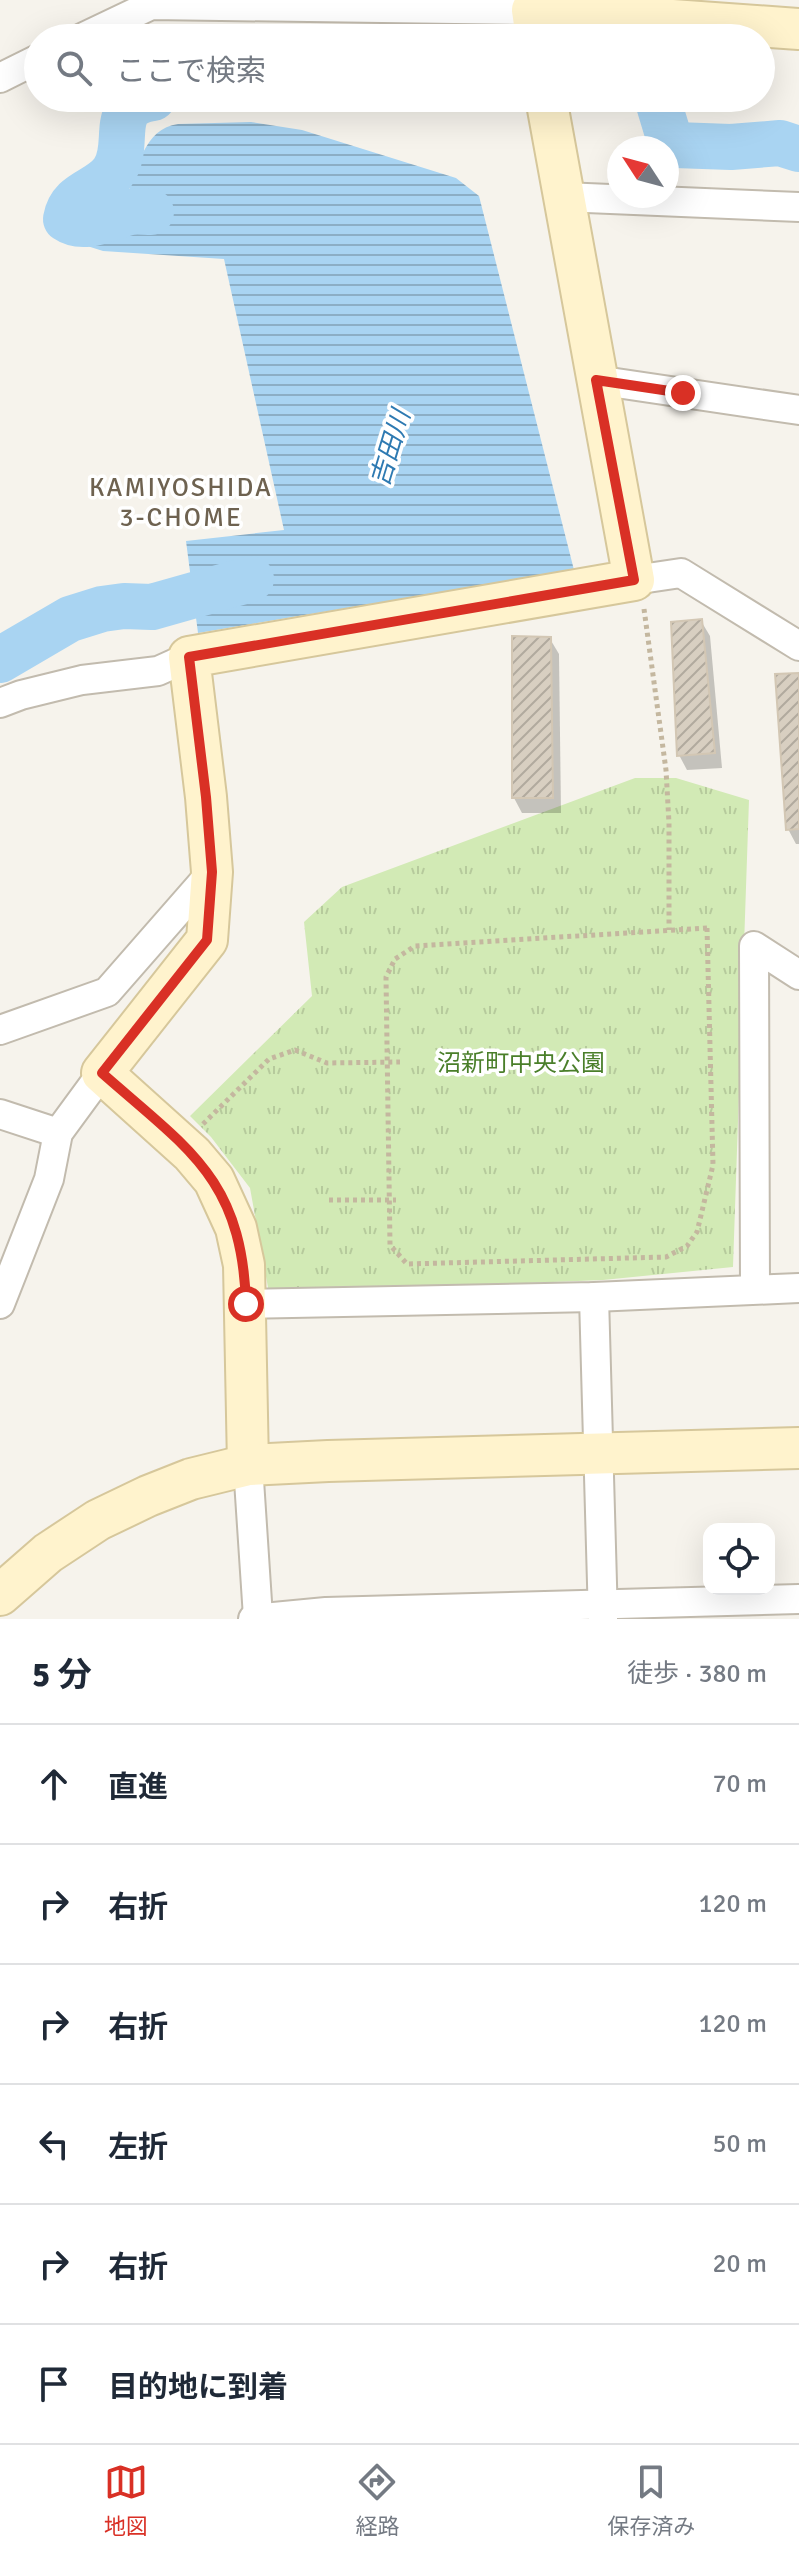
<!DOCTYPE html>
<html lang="ja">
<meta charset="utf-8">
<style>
:root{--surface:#fff;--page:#f6f6f7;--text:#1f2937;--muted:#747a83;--line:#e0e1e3;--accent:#d93025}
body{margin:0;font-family:Signika,"Noto Sans JP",sans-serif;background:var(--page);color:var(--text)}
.controls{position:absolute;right:24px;bottom:24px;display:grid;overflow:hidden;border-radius:16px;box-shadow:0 8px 32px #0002}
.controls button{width:72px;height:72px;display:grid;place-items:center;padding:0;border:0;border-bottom:2px solid var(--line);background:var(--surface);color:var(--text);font:40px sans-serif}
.compass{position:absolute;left:607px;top:136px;width:72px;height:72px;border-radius:50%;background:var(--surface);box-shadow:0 8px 32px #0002;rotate:306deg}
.stop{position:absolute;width:24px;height:24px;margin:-18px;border:6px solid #d93025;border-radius:50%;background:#fff}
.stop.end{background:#d93025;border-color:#fff;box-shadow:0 2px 8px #0008}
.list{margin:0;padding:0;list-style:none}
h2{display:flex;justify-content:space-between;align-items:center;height:104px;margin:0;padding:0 32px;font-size:34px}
h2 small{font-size:26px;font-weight:400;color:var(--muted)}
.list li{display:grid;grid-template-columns:52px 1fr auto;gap:24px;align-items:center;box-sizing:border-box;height:120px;padding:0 32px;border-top:2px solid var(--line)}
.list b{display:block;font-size:30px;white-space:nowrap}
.list em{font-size:26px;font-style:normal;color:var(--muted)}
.icon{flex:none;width:44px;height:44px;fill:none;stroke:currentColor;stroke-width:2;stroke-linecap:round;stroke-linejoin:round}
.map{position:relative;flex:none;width:799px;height:1619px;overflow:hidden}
.search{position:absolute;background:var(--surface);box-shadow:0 8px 32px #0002;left:24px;right:24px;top:24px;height:88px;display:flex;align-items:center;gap:20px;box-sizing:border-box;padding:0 28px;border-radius:44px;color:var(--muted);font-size:30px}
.sheet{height:824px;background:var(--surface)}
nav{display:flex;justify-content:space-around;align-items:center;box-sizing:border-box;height:112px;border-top:2px solid var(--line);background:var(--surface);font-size:22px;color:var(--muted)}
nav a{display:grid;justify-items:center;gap:4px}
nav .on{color:var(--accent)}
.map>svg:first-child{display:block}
</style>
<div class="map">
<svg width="799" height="1619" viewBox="0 0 799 1619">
<defs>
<pattern id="park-tufts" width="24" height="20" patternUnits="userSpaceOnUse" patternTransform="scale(2)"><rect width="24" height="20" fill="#d2eab5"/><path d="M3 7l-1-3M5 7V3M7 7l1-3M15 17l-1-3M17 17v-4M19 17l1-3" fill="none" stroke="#b6ca9c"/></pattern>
<pattern id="water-rules" width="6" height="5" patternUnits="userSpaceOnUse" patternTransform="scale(2)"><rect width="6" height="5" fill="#a9d4f2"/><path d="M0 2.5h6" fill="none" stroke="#8caec5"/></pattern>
<pattern id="building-hatch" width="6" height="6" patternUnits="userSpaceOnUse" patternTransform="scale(2)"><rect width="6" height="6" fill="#d8cfc1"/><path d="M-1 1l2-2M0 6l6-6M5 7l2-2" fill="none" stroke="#b1aa9e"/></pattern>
</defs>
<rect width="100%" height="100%" fill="#f6f3ec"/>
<path fill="url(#park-tufts)" d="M635,778H676L749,800L733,1267L603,1280L269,1293L250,1188L211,1137L190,1116L312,996L304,922L342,887Z"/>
<path fill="url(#water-rules)" d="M251,122L302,130L456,178L479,196L574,570L198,633L186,541L284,530L224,259L103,251L84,245L101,191L126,198C137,170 144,128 178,124Z"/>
<g fill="#0003">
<path d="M701,621L710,636L722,768L687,770L679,755Z"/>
<path d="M550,639L559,654L561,813H522L514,798Z"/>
<path d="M799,675V844H796L788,829Z"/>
</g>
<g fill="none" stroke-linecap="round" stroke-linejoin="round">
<g stroke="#a9d4f2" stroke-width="46">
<path d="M657,98L667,131L675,145L731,147L780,143L799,149"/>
<path d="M151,212C145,212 137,211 131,212C111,216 85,232 66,219C71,191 99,192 113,172C133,145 105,105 153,98"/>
<path d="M0,660L70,619L102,609L124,606L152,607L251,579"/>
</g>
</g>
<g fill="url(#building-hatch)" stroke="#d3c7b4" stroke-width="2">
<path d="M702,619L715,753L677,756L671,622Z"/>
<path d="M512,636L551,637L553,798H512Z"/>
<path d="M799,673V829L786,830L775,674Z"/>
</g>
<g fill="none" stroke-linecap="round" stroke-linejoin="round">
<defs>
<g id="street">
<path d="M82,38L151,5L532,10L530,0"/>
<path d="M0,78L38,59"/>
<path d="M563,197L799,207"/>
<path d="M596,380L799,410"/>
<path d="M634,580L681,573L799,646"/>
<path d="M0,703L21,695L82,680L158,671L189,657"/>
<path d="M0,1030L107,992L212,872"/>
<path d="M0,1114L58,1133"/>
<path d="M755,1289L754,946L799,975"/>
<path d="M594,1297L603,1619"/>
<path d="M0,1304L49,1179L58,1133L102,1073"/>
<path d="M246,1304L594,1297L799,1288"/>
<path d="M248,1465L258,1617"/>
<path d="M253,1619L326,1612L799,1599"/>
</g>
<g id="secondary">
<path d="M536,38L532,10L799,29"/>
<path d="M248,1465L244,1265L236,1228L214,1180L192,1154L102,1073L207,940L212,872L206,797L189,657L634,580L546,98"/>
<path d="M0,1595L48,1553L98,1520L148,1496L191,1479L248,1465L328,1461L799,1448"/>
</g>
</defs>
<use href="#street" stroke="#c2bbae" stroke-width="32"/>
<use href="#secondary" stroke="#d6c79b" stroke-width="44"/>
<g stroke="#c4b79f" stroke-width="5" stroke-dasharray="4 4" stroke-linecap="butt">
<path d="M644,609L666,770L669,823V930"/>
<path d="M707,928L713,1165L697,1232L687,1246L666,1257L407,1264L390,1245L386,977L395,959L415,946Z"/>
<path d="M203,1124L269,1059L295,1050L327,1063L400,1062"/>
<path d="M329,1200H396"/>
</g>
<use href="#street" stroke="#fff" stroke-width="28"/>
<use href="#secondary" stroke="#fff3cd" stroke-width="40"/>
</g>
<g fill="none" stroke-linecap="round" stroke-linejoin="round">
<path stroke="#d93025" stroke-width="10" d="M246,1304C242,1178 188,1149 102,1073L207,940L212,872L206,797L189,657L634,580L596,380L683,393"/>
</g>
<g text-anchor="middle" stroke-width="7" stroke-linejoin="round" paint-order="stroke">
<g font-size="24" fill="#4a7f2a" stroke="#fff">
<text x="521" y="1071">沼新町中央公園</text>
</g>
<g font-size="26" font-style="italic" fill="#2e7ab2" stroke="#fff">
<text transform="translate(390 448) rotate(-73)" y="9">吉田川</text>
</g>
<g font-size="26" letter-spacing="2" fill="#6e6250" stroke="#fff">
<text x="181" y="496">KAMIYOSHIDA<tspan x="181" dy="30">3-CHOME</tspan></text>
</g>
</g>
</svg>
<div class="controls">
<button><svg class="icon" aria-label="locate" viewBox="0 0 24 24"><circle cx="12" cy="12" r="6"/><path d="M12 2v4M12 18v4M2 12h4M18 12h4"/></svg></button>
</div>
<svg class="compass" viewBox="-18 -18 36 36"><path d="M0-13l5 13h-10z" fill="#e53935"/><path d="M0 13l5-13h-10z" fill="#747a83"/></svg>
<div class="stop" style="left:246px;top:1304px"></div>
<div class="stop end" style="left:683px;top:393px"></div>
<div class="search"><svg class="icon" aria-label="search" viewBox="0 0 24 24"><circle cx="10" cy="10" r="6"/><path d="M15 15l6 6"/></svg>ここで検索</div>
</div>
<section class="sheet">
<h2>5 分<small>徒歩 · 380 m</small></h2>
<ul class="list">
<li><svg class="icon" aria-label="ahead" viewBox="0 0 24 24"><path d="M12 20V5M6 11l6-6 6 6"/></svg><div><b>直進</b></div><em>70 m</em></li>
<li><svg class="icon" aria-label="right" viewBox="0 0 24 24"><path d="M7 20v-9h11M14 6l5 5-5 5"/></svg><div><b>右折</b></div><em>120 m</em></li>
<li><svg class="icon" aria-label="right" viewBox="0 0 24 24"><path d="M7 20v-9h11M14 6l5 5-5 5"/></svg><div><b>右折</b></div><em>120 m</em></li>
<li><svg class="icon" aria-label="left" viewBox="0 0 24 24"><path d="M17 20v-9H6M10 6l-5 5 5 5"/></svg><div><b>左折</b></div><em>50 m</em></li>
<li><svg class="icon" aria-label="right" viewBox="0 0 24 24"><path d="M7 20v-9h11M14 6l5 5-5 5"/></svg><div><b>右折</b></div><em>20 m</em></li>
<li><svg class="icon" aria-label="arrive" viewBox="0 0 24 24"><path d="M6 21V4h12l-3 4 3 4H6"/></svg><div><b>目的地に到着</b></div></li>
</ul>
</section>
<nav>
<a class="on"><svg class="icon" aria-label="map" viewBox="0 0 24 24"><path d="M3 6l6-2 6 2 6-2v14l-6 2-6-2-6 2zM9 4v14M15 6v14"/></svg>地図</a>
<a><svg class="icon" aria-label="directions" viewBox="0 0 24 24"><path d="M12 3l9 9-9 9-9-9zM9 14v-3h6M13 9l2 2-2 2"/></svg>経路</a>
<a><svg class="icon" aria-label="saved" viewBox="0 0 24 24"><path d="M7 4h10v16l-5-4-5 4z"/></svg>保存済み</a>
</nav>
